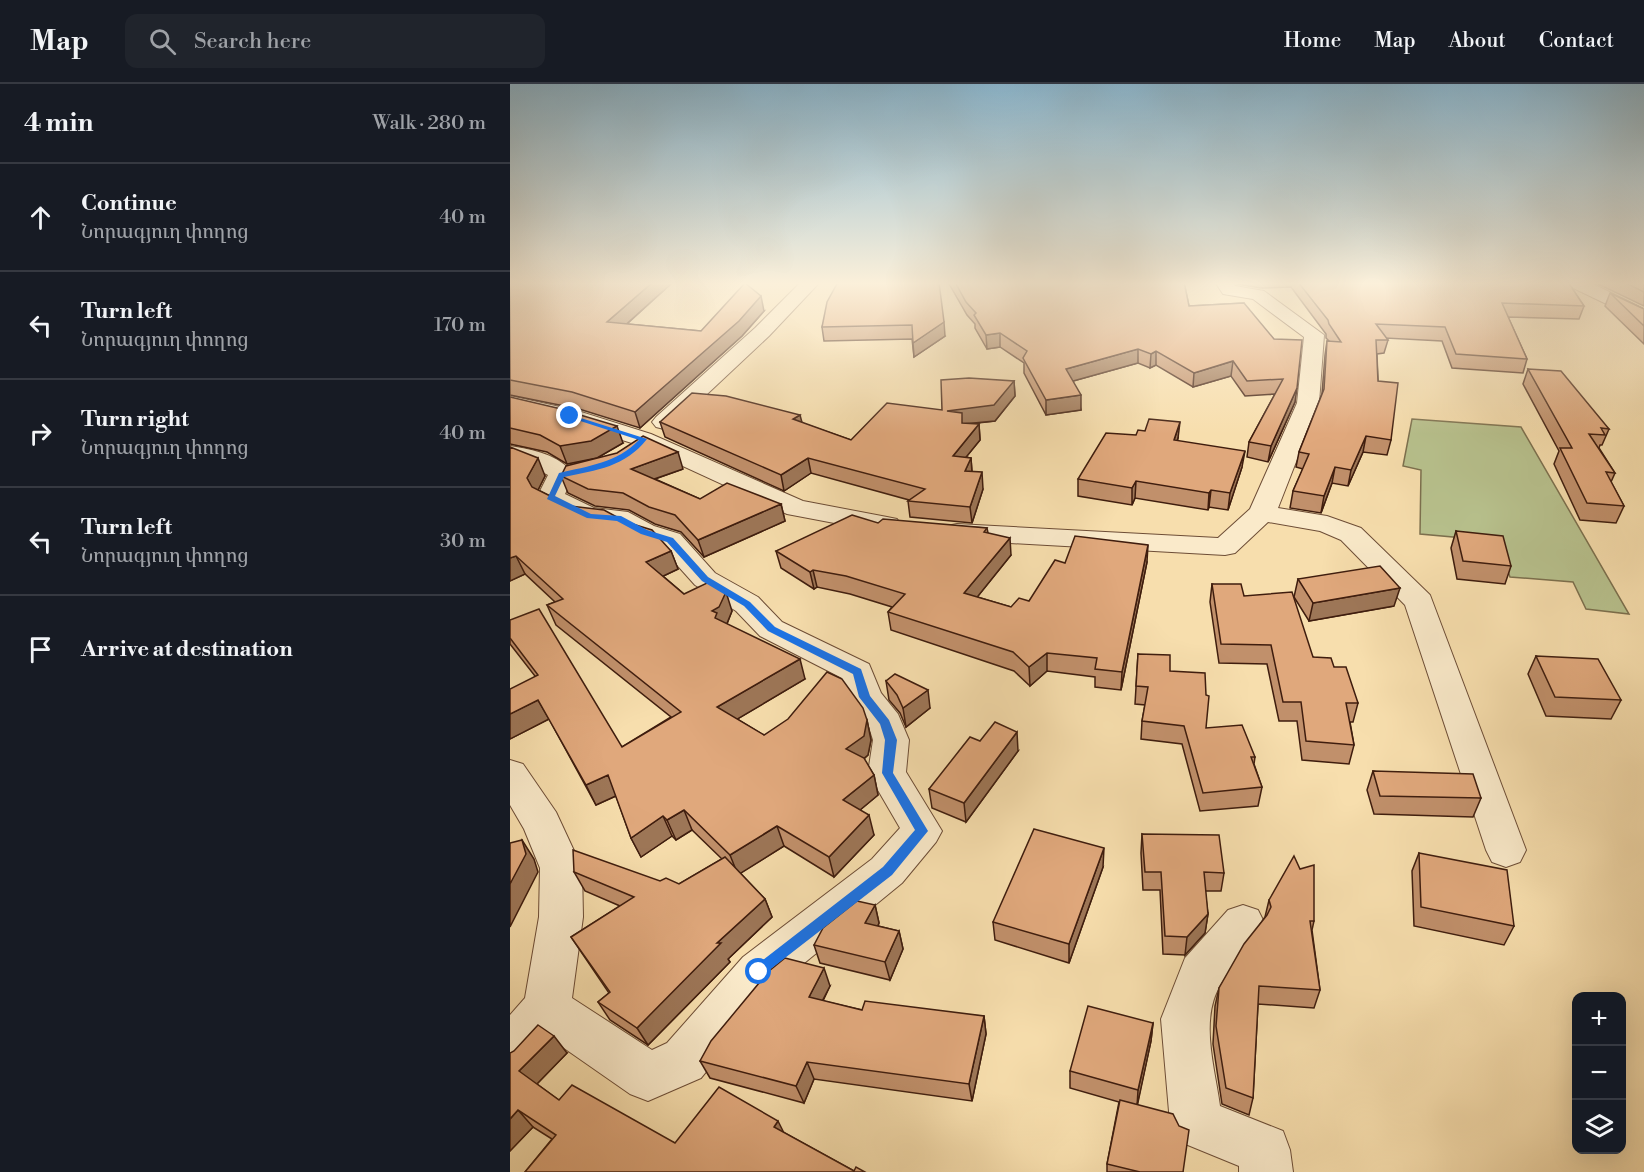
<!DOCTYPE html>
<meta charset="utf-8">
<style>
:root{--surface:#171b24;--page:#20242c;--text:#f1f3f6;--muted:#9ea1a6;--line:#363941}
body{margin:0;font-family:"Libre Bodoni","Noto Serif Armenian",serif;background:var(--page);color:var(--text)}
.controls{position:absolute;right:18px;bottom:18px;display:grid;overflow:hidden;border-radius:12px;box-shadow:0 6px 24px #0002}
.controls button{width:54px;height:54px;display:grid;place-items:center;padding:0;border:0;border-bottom:2px solid var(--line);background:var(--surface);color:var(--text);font:30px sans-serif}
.stop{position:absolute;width:18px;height:18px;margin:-14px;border:4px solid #1a73e8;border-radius:50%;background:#fff}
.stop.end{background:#1a73e8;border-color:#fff;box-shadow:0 2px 6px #0008}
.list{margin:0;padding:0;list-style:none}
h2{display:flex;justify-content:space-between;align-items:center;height:78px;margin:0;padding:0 24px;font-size:26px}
h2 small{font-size:20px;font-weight:400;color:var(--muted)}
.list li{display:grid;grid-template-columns:39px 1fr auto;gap:18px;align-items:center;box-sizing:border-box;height:108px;padding:0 24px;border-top:2px solid var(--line)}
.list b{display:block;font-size:22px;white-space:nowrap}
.list p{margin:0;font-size:20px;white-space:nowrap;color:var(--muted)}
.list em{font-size:20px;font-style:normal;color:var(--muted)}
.icon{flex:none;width:33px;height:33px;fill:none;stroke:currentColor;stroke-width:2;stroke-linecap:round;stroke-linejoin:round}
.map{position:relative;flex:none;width:1134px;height:1088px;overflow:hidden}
header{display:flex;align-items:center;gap:36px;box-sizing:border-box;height:84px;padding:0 30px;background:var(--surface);border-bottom:2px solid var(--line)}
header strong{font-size:28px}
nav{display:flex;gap:33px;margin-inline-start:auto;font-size:21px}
.search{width:420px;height:54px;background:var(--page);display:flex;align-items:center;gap:15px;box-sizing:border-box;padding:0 21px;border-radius:12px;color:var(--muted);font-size:22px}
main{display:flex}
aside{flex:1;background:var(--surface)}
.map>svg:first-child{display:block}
</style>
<header>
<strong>Map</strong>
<div class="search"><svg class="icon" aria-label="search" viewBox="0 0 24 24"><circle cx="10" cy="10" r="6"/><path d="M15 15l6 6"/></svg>Search here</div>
<nav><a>Home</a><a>Map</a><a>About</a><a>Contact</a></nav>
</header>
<main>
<aside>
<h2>4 min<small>Walk · 280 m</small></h2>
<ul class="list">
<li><svg class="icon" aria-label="ahead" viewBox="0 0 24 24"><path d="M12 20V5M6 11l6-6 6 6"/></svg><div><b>Continue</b><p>Նորագյուղ փողոց</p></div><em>40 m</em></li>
<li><svg class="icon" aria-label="left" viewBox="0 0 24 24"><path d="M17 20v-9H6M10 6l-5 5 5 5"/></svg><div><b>Turn left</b><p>Նորագյուղ փողոց</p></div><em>170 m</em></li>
<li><svg class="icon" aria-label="right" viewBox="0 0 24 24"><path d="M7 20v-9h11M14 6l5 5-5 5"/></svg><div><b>Turn right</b><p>Նորագյուղ փողոց</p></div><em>40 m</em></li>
<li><svg class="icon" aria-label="left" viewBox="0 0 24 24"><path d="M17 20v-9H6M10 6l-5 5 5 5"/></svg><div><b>Turn left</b><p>Նորագյուղ փողոց</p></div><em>30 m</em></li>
<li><svg class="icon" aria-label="arrive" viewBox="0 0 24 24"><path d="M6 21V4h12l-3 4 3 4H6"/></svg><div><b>Arrive at destination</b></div></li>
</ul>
</aside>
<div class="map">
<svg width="1134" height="1088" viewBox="0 0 1134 1088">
<rect width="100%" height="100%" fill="#f7dead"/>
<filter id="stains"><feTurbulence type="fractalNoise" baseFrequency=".00333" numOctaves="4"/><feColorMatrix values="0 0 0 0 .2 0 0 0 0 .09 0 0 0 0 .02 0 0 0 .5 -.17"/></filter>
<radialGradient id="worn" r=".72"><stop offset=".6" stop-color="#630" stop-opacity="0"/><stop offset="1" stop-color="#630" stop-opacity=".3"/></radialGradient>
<path fill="#b8c28e" stroke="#7c704e" stroke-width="1.5" d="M902,335L1011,343L1119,530L1076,525L1063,498L1000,493L987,457L910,450L911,386L893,382Z"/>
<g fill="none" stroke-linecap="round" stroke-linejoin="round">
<defs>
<g id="minor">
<path d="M291,198H310L259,252L162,343L154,345L146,343L142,338L146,333L245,244Z"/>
<path d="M705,198H723L725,202L754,207L814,251L809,319L768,424L817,432L851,444L920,511L1016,766L1010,778L996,783L982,778L976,766L895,521L831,456L810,447L758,438L725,469L715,471L447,456L437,454L433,448L437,442L447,440L708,454L740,425L787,319L794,253L743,215L713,210Z"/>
<path d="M1056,198H1079L1134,225V238L1059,202Z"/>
<path d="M0,312L68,327L141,350L293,417L377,433L387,435L391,441L387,447L377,449L277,430L125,360L54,338L0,326Z"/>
<path d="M0,362C24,366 49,370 64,391L55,410L84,424L118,428L144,442L170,450L205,489L248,513L272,538L359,580L371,609L388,630L399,656L396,688L432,747L426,758L392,799L265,903L191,994L138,1017L120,1010L41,955L17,983L0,990V931L15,914L29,833L30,784L14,745L0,721V676L13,680L46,728L72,784L73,833L62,914L142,966L157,959L233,873L362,775L390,744L358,689L363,656L359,643L338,613L332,594L250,552L226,527L185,501L150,462L124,454L102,442L69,438L31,419L27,413L38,391L19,381L0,376Z"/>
<path d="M733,821L748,826L755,840C744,863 724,878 711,900C689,935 705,984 710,1022L773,1047L780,1066L783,1088H729V1082L668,1057L660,1039L651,935L675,874L718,826Z"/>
</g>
</defs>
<use href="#minor" stroke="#6d4d36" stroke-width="2"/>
<use href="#minor" fill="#faeaca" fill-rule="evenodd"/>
</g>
<g fill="#c1906b" stroke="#3f1d0e" stroke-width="1.5">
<path d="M0,198H163L117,240L191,247L254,227L232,252L130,344L69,325L0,311Z"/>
<path d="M328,198L435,252L404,273L402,255L314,257L312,243Z"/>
<path d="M438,198H674L679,222L734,219L785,318L758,378L737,373L739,358L765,310L735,312L721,292L683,303L646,281L640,284L628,279L563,297L571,326L536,331L514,289V279L490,263L477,265L465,244V240L457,231Z"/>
<path d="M725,198H1058L1074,222L1069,235L998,233L1017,275L1013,289L942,284L932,257L876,254L878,256L874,269L867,270L868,297L881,356L877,371L853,368L838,402L822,399L811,429L780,424L783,407L793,385L786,383L789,368L812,310L815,271L817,257H819L816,254V250L781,203L751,204L727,200Z"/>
<path d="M1084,198H1134V222Z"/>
<path d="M1100,209L1134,225V260L1095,222Z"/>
<path d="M1018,285L1099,345L1092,361H1090L1089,364L1105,389L1101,398L1114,422L1106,439L1070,436L1044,380L1049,367L1013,300Z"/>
<path d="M504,297L505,312L485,337L459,340H469L470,356L456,373L461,374L462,387L473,405L462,439L400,433L398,417L399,416L301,389L274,407L155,353L150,338L292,339L341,356L432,326Z"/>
<path d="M0,313L113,359L87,374L57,380L37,368L0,360Z"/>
<path d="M668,354L667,357L732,383L718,426L699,423L698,426L625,414L622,421L568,412V395Z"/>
<path d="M0,363L35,392L28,406L60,422L161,467L168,485L153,492L174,510L222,527L217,540L295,595L227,635L254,651L357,636L361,656L358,671L354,675L364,691L368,711L350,726L364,751L324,793L274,762L230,789L255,815L262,833L218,875L220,878L138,961L100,936L88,918L99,909L61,853L110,822L75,807L64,788L169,800L212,775L182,746L166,756L162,752L131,773L121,754L106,712L86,721L39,635L0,655L25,592L0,560V536L112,663L161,633L46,541L37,521L45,518L15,490L0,497Z"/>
<path d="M173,385L145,395L190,415L271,420L275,437L194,473L171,448L145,440L119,426L85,422L58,409L51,392Z"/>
<path d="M368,439L477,444L478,449L501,471L467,513L501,523L519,517L555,479L637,478L611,606L585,603V593L537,587L520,602L504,587L381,546L378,528L382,523L340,510L307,503L304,505L271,484L266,467Z"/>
<path d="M946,447L1001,482L995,500L947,495L941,464Z"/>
<path d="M788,495L884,522L799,537L784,513Z"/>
<path d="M702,500L734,512L803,573L824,583L848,619L843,638H840L844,661L839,680L792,676L787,637H769L757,580L709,579L700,518Z"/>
<path d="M628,570L660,587L696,644L745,673L744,680L752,703L748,722L690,727L672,660L631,655L632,637L635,621L625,620Z"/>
<path d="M1026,572L1111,616L1101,635L1036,632L1018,590Z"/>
<path d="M376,597L420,624L396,643L390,629L379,616Z"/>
<path d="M508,667L456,738L422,724L419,705Z"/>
<path d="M863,687L971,714L963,733L864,730L857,706Z"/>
<path d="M632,750L714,789L711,807H695L698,830L695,849L675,871L653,870L650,806H633L631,769Z"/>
<path d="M909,769L1004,842L994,861L904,842L902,787Z"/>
<path d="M593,783L559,879L485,856L483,838Z"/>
<path d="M759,816L804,837L802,846L810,906L804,924L748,920L743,1014L739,1031L712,1020L703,960L705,922L709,904L755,833Z"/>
<path d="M365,821L369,839L368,842L389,847L393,865L380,896L310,879L304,861Z"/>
<path d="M320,902L313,917L352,926L474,932L476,950L462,1017L304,995L294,1019L200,994L190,977Z"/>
<path d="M643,939L641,957L627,1021L673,1088H597V1080L609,1018L560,1004V987Z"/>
<path d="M0,969H57L27,1000L49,1016L165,1059L273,1048L344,1087L355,1088H15L42,1055L23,1043L0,1067Z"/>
</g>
<g fill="#9d7657" stroke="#3f1d0e" stroke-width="1.5">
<path d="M143,198H163L102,253L97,238Z"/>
<path d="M251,212L254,227L232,252L130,344L125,328Z"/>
<path d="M434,238L435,252L404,273L403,259Z"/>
<path d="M490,249V263L477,265L476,251Z"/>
<path d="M628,265V279L556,299V285Z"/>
<path d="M646,267V281L640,284L641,270Z"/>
<path d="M723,277L721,292L683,303L684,289Z"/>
<path d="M504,297L505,312L485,337L453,340L437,327Z"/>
<path d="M787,304L785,318L758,378L761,362Z"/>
<path d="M571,311V326L536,331V316Z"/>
<path d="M290,331L294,346L283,335Z"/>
<path d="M670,338L668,354L663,373L664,356Z"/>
<path d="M469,340L470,356L444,388L443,372Z"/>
<path d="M107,342L113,359L87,374L57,380L50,362Z"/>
<path d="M856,352L853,368L838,402L841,386Z"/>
<path d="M735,367L732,383L718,426L720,409Z"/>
<path d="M168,368L173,385L127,401L121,385Z"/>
<path d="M28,374L35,392L25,412L17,394Z"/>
<path d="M298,374L301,389L274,407L271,391Z"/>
<path d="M461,374L462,390L455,387Z"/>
<path d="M825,383L822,399L811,429L814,412Z"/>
<path d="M472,388L473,405L462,439L460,423Z"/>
<path d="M626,397L625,414L622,421V404Z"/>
<path d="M701,406L699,423L698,426L699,409Z"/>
<path d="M271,420L275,437L194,473L188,456Z"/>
<path d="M500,454L501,471L456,527L454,509Z"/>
<path d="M638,461L637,478L611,606L612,588Z"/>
<path d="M161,467L168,485L143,497L136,478Z"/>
<path d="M6,472L15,490L0,497V474Z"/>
<path d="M303,486L307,503L304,505L300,488Z"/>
<path d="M890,504L884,522L799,537L803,519Z"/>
<path d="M216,508L222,527L211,554L202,527Z"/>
<path d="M537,569V587L520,602L519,583Z"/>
<path d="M290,575L295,595L214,643L207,623Z"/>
<path d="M418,606L420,624L396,643L393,624Z"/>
<path d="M28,616L39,635L0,655V630Z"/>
<path d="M357,636L361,656L358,671L341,685L336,665Z"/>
<path d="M507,648L508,667L456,738L454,719Z"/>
<path d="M98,691L108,711L86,721L76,701Z"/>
<path d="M364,691L368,711L338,736L333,716Z"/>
<path d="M174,726L182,746L166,756L157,736Z"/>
<path d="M359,731L364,751L324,793L319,773Z"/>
<path d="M153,732L162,752L131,773L121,754Z"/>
<path d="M267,742L274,762L228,791L220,771Z"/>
<path d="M12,756L24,775L28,788L0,843V800Z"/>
<path d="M594,764L593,783L559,879V860Z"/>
<path d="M255,815L262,833L218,875L220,878L138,961L127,944L207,859Z"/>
<path d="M365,821L369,839L360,858L355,839Z"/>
<path d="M698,830L695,849L675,871L677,853Z"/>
<path d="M389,847L393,865L380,896L375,878Z"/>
<path d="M314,884L320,902L305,931L299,913Z"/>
<path d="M474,932L476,950L462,1017L459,1000Z"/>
<path d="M643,939L641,957L627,1023L628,1006Z"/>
<path d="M44,952L57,969L23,1004L9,987Z"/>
<path d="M297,978L304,995L294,1019L286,1002Z"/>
<path d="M8,1026L23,1043L0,1067V1035Z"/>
<path d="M268,1037L276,1053L264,1043Z"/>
</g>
<g fill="#e0a87c" stroke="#3f1d0e" stroke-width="1.5">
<path d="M0,198H143L97,238L191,247L235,199L251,212L229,237L125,328L62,308L0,296Z"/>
<path d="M328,198H429L434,238L403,259L402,241L312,243L317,218Z"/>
<path d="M445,198H674L679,222L734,219L764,255L792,256L787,304L761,362L739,358L773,295L737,297L723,277L684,289L646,267L641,270L628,265L556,285L571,311L536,316L513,274L517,267L490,249L476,251L464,231L466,229L456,218Z"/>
<path d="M788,198H1058L1074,222L992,219L1017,275L946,270L935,243L866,240L878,256H866L868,297L888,299L881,356L856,352L841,386L825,383L814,412L783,407L799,370L789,368L814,305L817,257L831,258L819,240L818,236Z"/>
<path d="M1114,198H1134V208Z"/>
<path d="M1100,209L1134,225V242Z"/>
<path d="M1018,285L1051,287L1099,345L1091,344L1095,351L1079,350L1105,389L1096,388L1114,422L1077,419L1050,364H1062Z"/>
<path d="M459,294L504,297L484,321L437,327L452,329V339L469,340L443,372L461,374L455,387L472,388L460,423L398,417L415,405L298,374L271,391L150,338L182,309L216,312L290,331L283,335L341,356L377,319L432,326L431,296Z"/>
<path d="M0,313L47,324L107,342L81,357L50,362L30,351L0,344Z"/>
<path d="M639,335L670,338L664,356L735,367L720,409L701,406L699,409L626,397L622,404L568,395L596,349L626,351L628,346L635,347Z"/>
<path d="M133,352L168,368L121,385L190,415L217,399L271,420L188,456L165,431L139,423L113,409L78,405L51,392L56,382L107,369Z"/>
<path d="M0,363L28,374L17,394L22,403L60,422L94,426L116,438L142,446L161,467L136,478L174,510L199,498L216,508L209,523L202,527L207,529L205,534L290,575L207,623L254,651L278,635L317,588L332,595L353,624L357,636L354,652L336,665L354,674L364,691L333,716L359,731L319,773L267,742L220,771L174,726L157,736L153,732L121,754L98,691L76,701L28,616L0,630V605L28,591L0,554V536L29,525L112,663L171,628L37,521L53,515L6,472L0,474Z"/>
<path d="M342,431L368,439L373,435L477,444L474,448L500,454L454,509L501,523L509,514L519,517L545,476L555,479L565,452L638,461L612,588L585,585L587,574L537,569L519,583L503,568L378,528L395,510L336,492L303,486L300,488L266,467Z"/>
<path d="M946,447L993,452L1001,482L953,477Z"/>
<path d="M870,482L890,504L803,519L788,495Z"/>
<path d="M702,500H731L734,512L782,508L803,573L821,574L824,583H836L848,619H836L844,661L796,657L791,618H773L761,561L711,560Z"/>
<path d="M628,570L660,571V587L695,589L696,611L699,612L696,644L732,641L745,673H741L752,703L693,709L674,642L632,637L638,603L626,602Z"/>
<path d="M1026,572L1088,575L1111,616L1045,613Z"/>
<path d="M385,590L418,606L393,624L387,611L376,597Z"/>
<path d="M485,638L507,648L454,719L419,705L460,653L470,657Z"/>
<path d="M863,687L963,690L971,714L870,712Z"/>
<path d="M524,745L594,764L559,860L483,838Z"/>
<path d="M632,750L709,751L714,789L694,788L698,830L677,853L655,852L651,788H635Z"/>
<path d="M12,756L16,770L0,800V759Z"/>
<path d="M63,766L150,797L156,794L169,800L215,773L255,815L207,859H211L127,944L88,918L100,908L61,853L124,813L64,788Z"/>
<path d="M909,769L997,786L1004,842L911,823Z"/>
<path d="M784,772L790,785L804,781V837H800L810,906L749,902L743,1014L716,1004L706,942L709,904L734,860L757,831L761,823L759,816Z"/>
<path d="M347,817L365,821L355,839L389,847L375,878L304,861L313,844Z"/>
<path d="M275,874L314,884L299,913L352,926L355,917L474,932L459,1000L297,978L286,1002L190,977L201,957L259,887Z"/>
<path d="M578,922L643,939L628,1006L560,987Z"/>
<path d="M28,941L44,952L9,987L49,1016L62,1001L165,1059L209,1003L268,1037L264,1043L344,1087L346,1083L355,1088H15L46,1051L8,1026L0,1035V969L4,967Z"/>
<path d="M610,1016L663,1030L669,1042L679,1046L673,1088H630L597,1080Z"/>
</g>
<linearGradient id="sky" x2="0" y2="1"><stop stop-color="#8ab7d0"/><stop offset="0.57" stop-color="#fbf0da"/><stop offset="1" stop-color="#fbf0da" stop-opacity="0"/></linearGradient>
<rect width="1134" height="350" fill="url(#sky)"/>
<path fill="#1a73e8" d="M58,330L137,355C115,383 87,386 54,393L45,412L81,430L111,432L137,446L163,454L198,493L240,518L265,543L351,585L360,612L379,636L387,656L383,689L418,747L382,791L249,894L244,892L242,888L244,883L373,783L405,746L372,689L375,656L370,640L349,613L343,590L258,547L234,522L192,497L157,458L131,450L107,437L77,434L37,415L49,389C78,382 107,379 129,356L58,333Z"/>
<rect width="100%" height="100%" filter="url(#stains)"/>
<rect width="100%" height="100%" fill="url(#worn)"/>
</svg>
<div class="controls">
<button>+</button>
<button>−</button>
<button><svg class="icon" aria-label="layers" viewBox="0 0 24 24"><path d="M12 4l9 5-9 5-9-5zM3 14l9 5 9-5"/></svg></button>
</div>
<div class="stop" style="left:249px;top:888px"></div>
<div class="stop end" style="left:60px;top:332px"></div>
</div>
</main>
